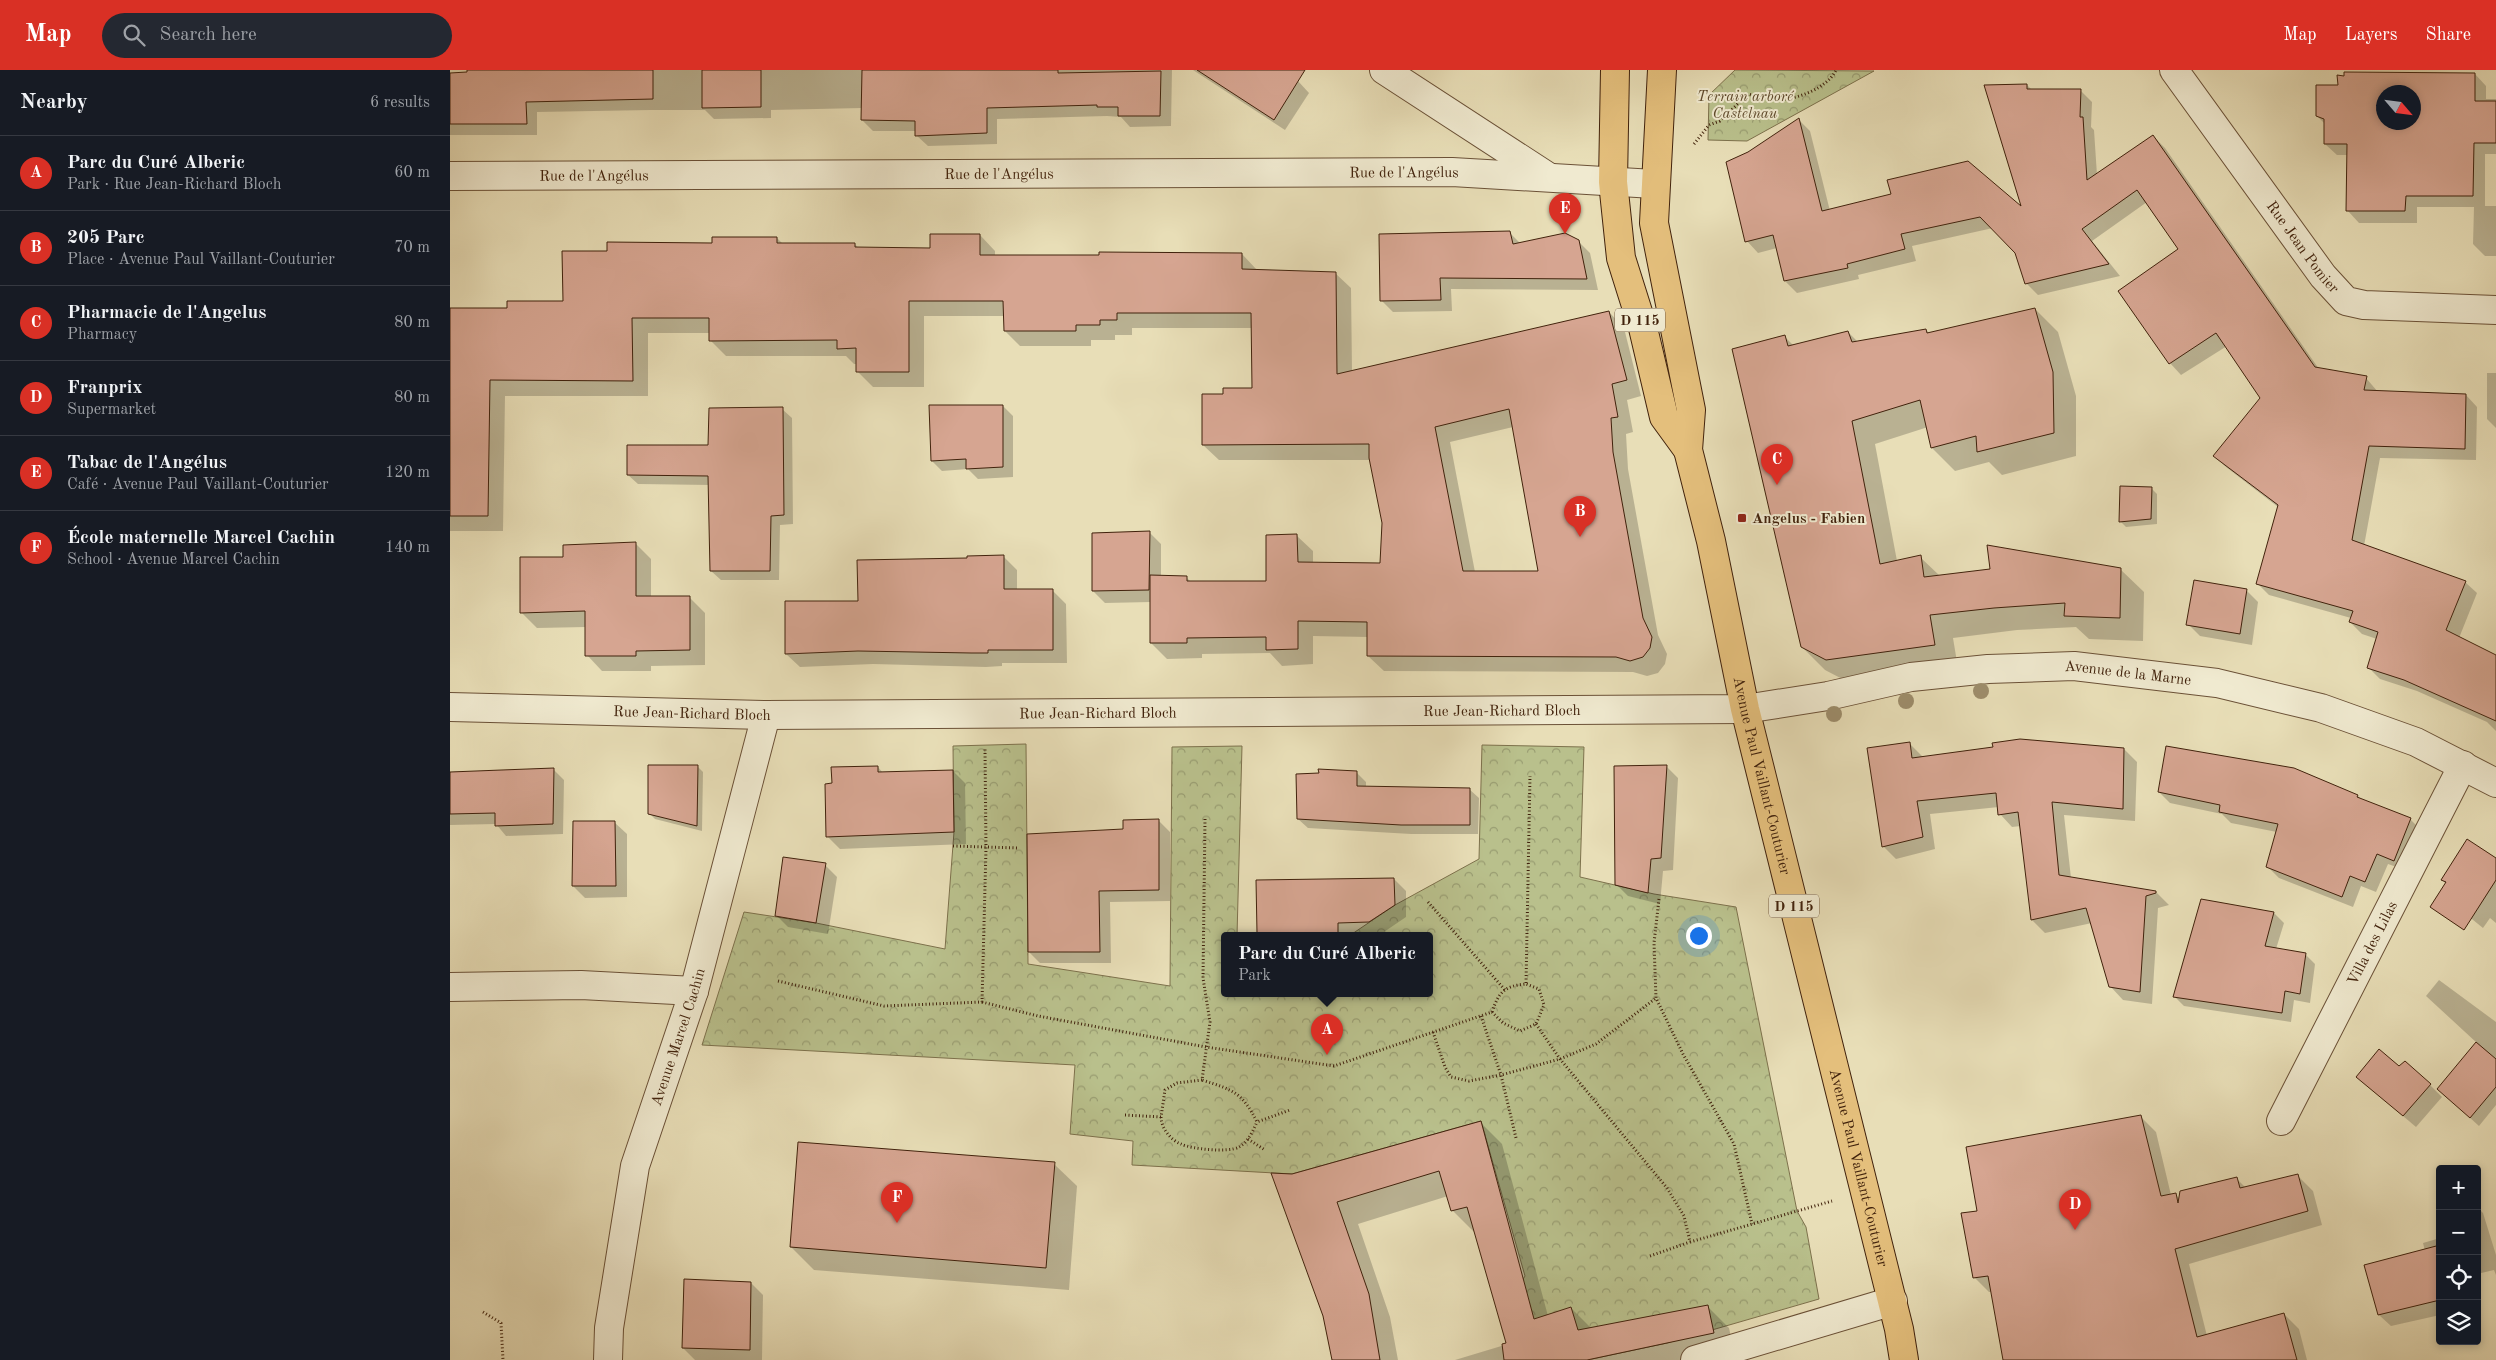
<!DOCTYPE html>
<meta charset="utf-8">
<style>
:root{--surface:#171b24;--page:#242831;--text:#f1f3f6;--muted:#9ea1a6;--line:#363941;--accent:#d93025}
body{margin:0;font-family:"Old Standard TT",serif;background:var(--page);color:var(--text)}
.controls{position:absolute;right:15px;bottom:15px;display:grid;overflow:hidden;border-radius:5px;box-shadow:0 2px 8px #0003}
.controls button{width:45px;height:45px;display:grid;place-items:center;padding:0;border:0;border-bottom:1px solid var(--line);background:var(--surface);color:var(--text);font:25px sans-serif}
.compass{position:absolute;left:1926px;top:15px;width:45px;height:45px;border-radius:50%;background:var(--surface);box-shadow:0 2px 8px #0003;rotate:118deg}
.you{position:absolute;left:1248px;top:865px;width:18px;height:18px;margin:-12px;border:4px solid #fff;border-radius:50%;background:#1a73e8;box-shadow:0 0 0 8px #1a73e833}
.badge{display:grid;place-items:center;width:32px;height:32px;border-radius:50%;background:var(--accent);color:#fff;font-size:16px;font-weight:700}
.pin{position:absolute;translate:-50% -41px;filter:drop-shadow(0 1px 2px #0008)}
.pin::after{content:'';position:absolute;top:26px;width:18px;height:15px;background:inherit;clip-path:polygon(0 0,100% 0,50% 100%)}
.popup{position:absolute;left:771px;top:862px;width:212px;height:65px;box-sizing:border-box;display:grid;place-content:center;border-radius:5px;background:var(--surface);filter:drop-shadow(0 1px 4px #0005);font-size:16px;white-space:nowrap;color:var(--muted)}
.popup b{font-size:19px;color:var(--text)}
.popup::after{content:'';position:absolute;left:50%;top:100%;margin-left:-10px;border:10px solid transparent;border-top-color:var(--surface)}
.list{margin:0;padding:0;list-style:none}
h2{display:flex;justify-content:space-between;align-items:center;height:65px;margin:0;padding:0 20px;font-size:21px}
h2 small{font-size:16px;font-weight:400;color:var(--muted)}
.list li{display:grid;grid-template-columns:32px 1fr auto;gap:15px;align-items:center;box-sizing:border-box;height:75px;padding:0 20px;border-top:1px solid var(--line)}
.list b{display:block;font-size:19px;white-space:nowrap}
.list p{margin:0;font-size:16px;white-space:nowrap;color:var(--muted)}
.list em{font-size:16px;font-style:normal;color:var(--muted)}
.icon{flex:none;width:28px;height:28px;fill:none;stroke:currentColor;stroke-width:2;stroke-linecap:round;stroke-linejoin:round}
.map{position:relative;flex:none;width:2046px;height:1290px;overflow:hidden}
header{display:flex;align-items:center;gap:30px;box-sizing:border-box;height:70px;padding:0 25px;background:var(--accent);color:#fff}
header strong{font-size:24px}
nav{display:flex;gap:28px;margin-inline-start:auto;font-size:18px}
.search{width:350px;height:45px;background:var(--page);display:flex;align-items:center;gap:12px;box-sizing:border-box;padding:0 18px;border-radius:28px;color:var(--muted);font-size:19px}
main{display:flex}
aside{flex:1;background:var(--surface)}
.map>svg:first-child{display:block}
</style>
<header>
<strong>Map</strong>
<div class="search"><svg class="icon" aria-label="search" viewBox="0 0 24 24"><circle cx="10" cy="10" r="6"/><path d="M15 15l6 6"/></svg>Search here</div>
<nav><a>Map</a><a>Layers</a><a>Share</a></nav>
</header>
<main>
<aside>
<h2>Nearby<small>6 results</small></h2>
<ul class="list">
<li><span class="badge">A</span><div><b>Parc du Curé Alberic</b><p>Park · Rue Jean-Richard Bloch</p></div><em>60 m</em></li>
<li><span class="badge">B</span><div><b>205 Parc</b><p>Place · Avenue Paul Vaillant-Couturier</p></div><em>70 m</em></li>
<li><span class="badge">C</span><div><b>Pharmacie de l'Angelus</b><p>Pharmacy</p></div><em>80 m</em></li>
<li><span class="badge">D</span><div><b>Franprix</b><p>Supermarket</p></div><em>80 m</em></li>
<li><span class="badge">E</span><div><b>Tabac de l'Angélus</b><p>Café · Avenue Paul Vaillant-Couturier</p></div><em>120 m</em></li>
<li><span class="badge">F</span><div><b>École maternelle Marcel Cachin</b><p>School · Avenue Marcel Cachin</p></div><em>140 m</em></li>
</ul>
</aside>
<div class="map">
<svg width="2046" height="1290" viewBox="0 0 2046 1290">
<defs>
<pattern id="park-crowns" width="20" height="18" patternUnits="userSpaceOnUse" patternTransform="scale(1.25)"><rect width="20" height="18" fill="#b9c08c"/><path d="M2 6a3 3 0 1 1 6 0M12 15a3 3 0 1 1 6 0" fill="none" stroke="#989c71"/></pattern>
</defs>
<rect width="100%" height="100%" fill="#e8deb7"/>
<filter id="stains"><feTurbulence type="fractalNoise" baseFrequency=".004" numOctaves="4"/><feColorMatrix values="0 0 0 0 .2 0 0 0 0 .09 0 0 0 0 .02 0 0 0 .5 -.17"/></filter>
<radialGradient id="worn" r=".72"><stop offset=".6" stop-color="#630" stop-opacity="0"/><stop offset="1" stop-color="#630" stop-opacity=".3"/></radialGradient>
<g fill="url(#park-crowns)" stroke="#7d714c">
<path d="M1285,0L1424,1L1297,71L1258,70L1259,25Z"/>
<path d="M576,674L578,894L720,916L722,677L792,676L787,866H774V924H980V866H899L945,835L1029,789L1032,675L1134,677L1130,807L1204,824L1286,837L1347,1141L1356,1157L1369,1229L1217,1273L1137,1290H1096L1072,1211L1075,1206L1031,1051L842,1104L682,1095L683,1071L620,1064L625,995L252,975L294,842L366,853L495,879L504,762L503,676Z"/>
</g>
<g fill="#0003" fill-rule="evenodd">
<path d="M18,0H722L721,56L680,57L671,47L657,46L547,49V74L478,76L466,65V61H423L412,50V38L321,40V48L264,49L255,40H201L87,42V65H0V4H18Z"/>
<path d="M743,0H830L848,11L859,23L835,60Z"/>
<path d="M2025,4L2036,16V29H2046V84H2035V136H2046V186H2035L2023,174L2024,137H1967V153H1909L1898,141V85H1887L1875,74V54L1867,46L1889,16ZM1934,22H1964V52H1934Z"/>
<path d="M1577,15L1582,20H1630L1642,32L1641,57L1644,60L1647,105L1703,66L1715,78L1869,299L1916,308L1928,322L2016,325L2027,337L2026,390L1930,388L1914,476L2015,512L2027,523L2009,568L2046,586V661L2037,652L1967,621L1930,609L1918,597L1927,569L1912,564L1900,552L1901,548L1819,525L1807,513L1828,437L1776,397L1764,386L1812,328L1777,276L1731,305L1720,293L1730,180L1697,132L1642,171L1670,206L1588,225L1576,213L1566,182L1543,158L1462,176L1466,191L1408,205L1409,209L1347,223L1335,211L1327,178L1308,183L1297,171L1299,83L1349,50L1360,61L1380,141L1573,140Z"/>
<path d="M1060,163L1071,174L1128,171L1140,183L1148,220L1001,219L1002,241L943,242L931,230Z"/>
<path d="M530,165L545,181V186L792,184L807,200L885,203L901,218L902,301L1159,242L1174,258L1191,326L1177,330L1183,362L1176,364L1178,399L1208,565L1217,584L1215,594L1208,603L1197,606L1183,602L934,601L918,586V567L863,566V594L832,596L820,583L752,584V588L717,589L701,573V532L655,533L643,521L699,462L711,474V506L736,507L741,512H817L847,466L863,481V493L931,494L933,453L921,390H769L753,375L774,325L803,319V258H682V265H665V270H641V276H570L555,261L554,246H474V317H423L407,301V294H404L396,286H276L260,270V263H198V326H55L53,461H0V239H58L114,232L158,182L327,168L333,174H405L409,179H481ZM1063,357L1089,502H1025L1000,372Z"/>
<path d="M1585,239L1608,262L1626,326V386L1552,405L1539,392L1505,401L1482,378L1478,357L1425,374L1447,491L1470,487L1490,506L1670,499L1694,522L1693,571L1639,569L1626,557L1567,560L1503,568L1508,598L1400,613L1375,600L1352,577L1334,266L1344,276L1398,262L1408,272L1476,260L1480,264Z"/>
<path d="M2037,303H2046V358L2037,349Z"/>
<path d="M553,336L563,346V407L528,409L518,399L492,401L482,391Z"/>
<path d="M332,339L342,348L343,454L330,455L329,510H271L261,501L260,415L188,414L178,405L259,377Z"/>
<path d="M1701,418L1707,424V454L1676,457L1670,451Z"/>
<path d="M185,473L201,489V528L239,527L255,543V595L201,596V601H152L137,585L136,557L87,558L72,543L115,488Z"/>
<path d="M553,486L567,500V520H602L616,534L617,593H552V596L536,597L423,594L350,597L336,584L409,532L518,490Z"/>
<path d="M1796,520L1808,532L1802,575L1750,566L1738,554Z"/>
<path d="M1460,674L1473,687L1674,679L1687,692L1685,751L1614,745L1621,808L1706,822L1719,835L1708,838L1702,934L1673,930L1660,916L1642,853L1595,863L1582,850L1571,756L1562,757L1550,744L1549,737L1480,744L1485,779L1446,789L1433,776Z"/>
<path d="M247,696L253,702L252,761L205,749L199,743Z"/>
<path d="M1216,696L1228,708L1223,800L1213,801L1210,834L1178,826L1166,814Z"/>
<path d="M428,697L433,703L503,701L515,713L516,774L390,779L378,767Z"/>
<path d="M103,699L114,710L113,764L56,766L46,754L0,755V703Z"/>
<path d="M1844,699L1908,726L1912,730L1960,749L1971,760L1955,800L1938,794L1926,822L1911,816L1903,837L1829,808L1818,797L1827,762L1781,753L1772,744L1720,733L1709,722Z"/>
<path d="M907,703L916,712V717L1019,719L1029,728L1028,764H961L858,758L848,749Z"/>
<path d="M708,750L720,762V831L660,832L661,893H590L579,882L674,760Z"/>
<path d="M164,752L177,764V827L135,828L123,816Z"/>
<path d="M2046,790V853L2040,848L2033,858L2002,833L1996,814L1992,810Z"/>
<path d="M375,795L387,807L378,864L338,857L326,845Z"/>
<path d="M944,809L956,821V847L931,864L812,866L808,862Z"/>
<path d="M1752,830L1824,843L1834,853L1826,879L1855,884L1865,894L1860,933L1844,930L1841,952L1734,936L1725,927Z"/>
<path d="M1989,910L2046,952V1035L2029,1056L1997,1027L2027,973L1976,926Z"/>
<path d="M1949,997L1980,1015L1992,1027L1966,1057L1907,1007Z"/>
<path d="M1691,1047L1706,1062L1721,1125L1725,1124L1730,1129L1787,1109L1796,1118L1848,1106L1863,1121L1872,1155L1739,1194L1757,1266L1834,1244L1849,1259L1857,1290H1554L1542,1222H1539L1524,1207L1528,1142Z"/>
<path d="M1030,1052L1052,1074L1098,1246L1121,1238L1141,1258L1258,1237L1279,1258L1285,1285L1259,1290H1005L1058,1274L1026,1161L1024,1162L1002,1140L998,1126L908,1154L940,1247L948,1290H883L842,1105Z"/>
<path d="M604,1094L627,1116L619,1220L364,1200L341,1177Z"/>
<path d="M2027,1137L2033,1143L2046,1185V1205L2044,1200L2027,1204Z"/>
<path d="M1990,1168V1245L1941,1256L1929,1245L1976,1185L1973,1173Z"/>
<path d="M301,1213L313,1225L312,1290H245L233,1278Z"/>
</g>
<g fill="#d6a591" stroke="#41220c" fill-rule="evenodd">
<path d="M17,0H203V29L76,32L77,54H0V3L17,2Z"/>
<path d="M252,0H311V37L252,38Z"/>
<path d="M412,0H608V3L711,1L710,46H668V37H647V35L537,38V63L465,66V51L411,50Z"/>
<path d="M747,0H855L824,50Z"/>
<path d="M1894,2L2025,3V31H2046V73H2024L2023,126H1956L1955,141H1896L1897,74H1874V49L1866,46V15H1888L1887,5L1894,6ZM1934,22H1964V52H1934Z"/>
<path d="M1577,14V19H1631L1630,47H1633L1637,110L1703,65L1865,297L1917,306L1914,320L2016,324L2015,379L1919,376L1902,470L2016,511L1996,560L2046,585V651L1954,610L1917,598L1928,562L1899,552L1903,541L1806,514L1828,435L1763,386L1810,328L1766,263L1719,294L1668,221L1728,179L1687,120L1632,159L1659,194L1575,214L1565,183L1530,147L1451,164L1455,179L1397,194L1398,198L1334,211L1323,165L1295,172L1276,92L1298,82L1349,48L1372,141L1441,124L1437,110L1518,91L1571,136L1534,15Z"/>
<path d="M1060,161L1063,174L1115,163L1129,170L1137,209L990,208L991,230L930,231L929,164Z"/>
<path d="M480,164H530V185H649V182L792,183V199L886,202L887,304L1159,241L1177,310L1162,314L1168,347L1161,348L1163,382L1193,548L1202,567L1200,578L1193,587L1180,591L1166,587L917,586V552L848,551V579L816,580V567L737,568V573H700V505L737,506V511H816V465L847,464L848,492L930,493L932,453L919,388V374L752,375V324H773V318H802L801,243H667V250H650V255H626V261H554L553,231H459V302H406V278L387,279V270L259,271V248H182L183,311L40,310L38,446H0V238H57V231H113L112,181H157V172L262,173V167H327V173H405V177L480,178ZM1059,339L1088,501H1013L985,357Z"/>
<path d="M1585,238L1603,302L1604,363L1527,382L1526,366L1481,378L1470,330L1402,351L1430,494L1471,485L1474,507L1540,499L1537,475L1671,498L1670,548L1614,546L1615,533L1544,538L1480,545L1485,575L1376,590L1351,577L1282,279L1335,265L1338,276L1398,261L1402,272L1476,259L1477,263Z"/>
<path d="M479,335H553V397L516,399V389L481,391Z"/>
<path d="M333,337L334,445L321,446L320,501H260L258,406L177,405V375H258L259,338Z"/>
<path d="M1670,416L1702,417L1701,449L1669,452Z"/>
<path d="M700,461L699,520L642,521V463Z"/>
<path d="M186,472V526H240V580L186,581V586H135V541L70,543V487H113V475Z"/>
<path d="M554,485V519H603V580H538V583H521L408,581L335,584V531H408L407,490L517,488V486Z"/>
<path d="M1744,510L1797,519L1790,564L1736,555Z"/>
<path d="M1570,669L1674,678L1673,739L1602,732L1609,805L1706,821V823L1696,826L1690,922L1659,917L1636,838L1581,850L1568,742L1548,745L1546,723L1467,731L1473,767L1432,777L1417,678L1460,672L1462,688L1543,677L1542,673Z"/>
<path d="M1716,676L1844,698L1908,725L1907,727L1961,748L1944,791L1927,784L1915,812L1900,806L1892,827L1816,797L1828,754L1769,742L1770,735L1708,722Z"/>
<path d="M198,695H248L247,756L198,744Z"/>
<path d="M1217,695L1211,788L1201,789L1198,823L1165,815L1164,696Z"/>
<path d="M428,696V702L503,700L504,762L376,767L375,714L382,713L381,697Z"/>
<path d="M104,698L103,754L45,756V743L0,744V702Z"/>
<path d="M868,699L907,701V716L1020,718V755H951L847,749L846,704L869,703Z"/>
<path d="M709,749V820L649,821L650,882H578L577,764L673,759V750Z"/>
<path d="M123,751H165L166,816H122Z"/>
<path d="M2017,769L2046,788V810L2014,860L1980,837L1996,812L1991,810Z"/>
<path d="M333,787L376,793L366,853L325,846Z"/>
<path d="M944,808L945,835L919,852L888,853V863H807L806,810Z"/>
<path d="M1751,829L1824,842L1815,876L1856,883L1850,924L1835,921L1832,943L1723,927Z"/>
<path d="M2026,972L2046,989V1017L2020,1048L1987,1019Z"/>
<path d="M1929,979L1949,996L1955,991L1981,1014L1953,1046L1906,1007Z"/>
<path d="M1691,1045L1711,1126L1726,1123L1728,1133L1730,1121L1787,1107L1790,1118L1848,1104L1858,1141L1725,1179L1747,1267L1834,1243L1847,1290H1553L1538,1206L1523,1208L1511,1143L1527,1141L1516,1077Z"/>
<path d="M1031,1051L1084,1249L1121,1237L1128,1260L1258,1235L1264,1263L1137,1290H1054L1052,1274L1056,1273L1017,1137L1001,1141L989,1101L887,1132L919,1224L930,1290H882L873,1246L821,1103L842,1104Z"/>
<path d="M348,1072L605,1092L596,1198L340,1177Z"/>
<path d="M1990,1175V1230L1928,1245L1914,1195Z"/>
<path d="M234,1209L301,1212L300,1280L232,1278Z"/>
</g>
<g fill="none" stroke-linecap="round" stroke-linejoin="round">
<defs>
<g id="minor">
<path d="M934,0L1097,106"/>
<path id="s1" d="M1724,0L1873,206L1896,231L1914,235L2046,240"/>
<path id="s2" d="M0,106L1002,102L1204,114"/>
<path id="s3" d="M0,637L316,645L1295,639L1378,626L1461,607L1538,599L1624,596L1767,613L1871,638L1966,672L2046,713"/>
<path d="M0,917L131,915L244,921"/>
<path id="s4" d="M1831,1051L2013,695"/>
<path id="s5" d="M158,1290L159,1258L185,1096L244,921L316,645"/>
<path d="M1245,1290L1443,1231"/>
</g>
<g id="major">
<path d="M1165,0L1163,112L1171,188L1193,258L1214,347L1238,380"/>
<path id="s6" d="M1212,0L1204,153L1241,340L1238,380L1261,471L1295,639L1449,1259L1454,1290"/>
</g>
</defs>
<use href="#minor" stroke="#6b5137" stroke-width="30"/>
<use href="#major" stroke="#41220c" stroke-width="30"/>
<g stroke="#41220c" stroke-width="3" stroke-dasharray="1 2.5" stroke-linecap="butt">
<path d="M1244,74L1259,55L1270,51L1298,24C1306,26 1317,31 1325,30C1345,30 1377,19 1386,0"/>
<path d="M755,749L753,908L760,952L752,1010C783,1020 792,1022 807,1052L840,1040"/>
<path d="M503,776L568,778"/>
<path d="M1209,829L1204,873L1206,928L1233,984L1284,1074L1302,1154"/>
<path d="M978,832L1055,920"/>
<path d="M328,911L434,936L532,932L536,778L535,679"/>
<path d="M532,932L588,946L756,977L884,996L1042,942C1049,922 1054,916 1076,914L1080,706"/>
<path d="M1042,942L1053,953L1070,961L1086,954L1094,935L1089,919L1076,914"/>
<path d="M1031,946L1051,1005L1066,1068"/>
<path d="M1086,954L1110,989L1217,1118L1234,1146L1240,1172L1382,1131"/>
<path d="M983,962L995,997L1001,1007L1019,1011L1051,1005L1110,989L1146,974L1206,928"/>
<path d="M675,1045L711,1047L715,1020L727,1013L752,1010"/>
<path d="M711,1047C711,1057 720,1070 731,1074C741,1079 779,1083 789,1077C798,1072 803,1061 807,1052"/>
<path d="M798,1069L815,1080"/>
<path d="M1200,1186L1240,1172"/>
<path d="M33,1242L51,1253L53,1290"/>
</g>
<use href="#minor" stroke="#f0ead0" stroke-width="28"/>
<use href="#major" stroke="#e4bf7c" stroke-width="28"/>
</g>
<g fill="#9d8d6b">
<circle cx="1531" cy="621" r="8"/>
<circle cx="1456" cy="631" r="8"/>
<circle cx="1384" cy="644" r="8"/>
</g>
<rect fill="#8f2418" stroke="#f0ead0" stroke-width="2" x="1287" y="443" width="10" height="10" rx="2.5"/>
<g text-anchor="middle" stroke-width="4" stroke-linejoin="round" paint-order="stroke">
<g fill="#f0ead0" stroke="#765e47" stroke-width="1">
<rect x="1165" y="238.5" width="50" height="23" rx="4"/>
<rect x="1319" y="824.5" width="50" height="23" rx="4"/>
</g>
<g font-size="14" font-weight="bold" fill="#41220c">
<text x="1190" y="255">D 115</text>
<text x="1344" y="841">D 115</text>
</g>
<g font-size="15" font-style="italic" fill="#5f4a2c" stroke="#f0ead0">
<text x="1295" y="31">Terrain arboré<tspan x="1295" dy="17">Castelnau</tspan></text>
</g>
<g font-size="15" fill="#41220c" stroke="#f0ead0">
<text dy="5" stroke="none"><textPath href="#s2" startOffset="954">Rue de l'Angélus</textPath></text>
<text dy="5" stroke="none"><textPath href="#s2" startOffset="549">Rue de l'Angélus</textPath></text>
<text dy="5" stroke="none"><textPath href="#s2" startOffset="144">Rue de l'Angélus</textPath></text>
<text dy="5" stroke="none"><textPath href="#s1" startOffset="219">Rue Jean Pomier</textPath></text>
<text dy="5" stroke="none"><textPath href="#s3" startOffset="1682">Avenue de la Marne</textPath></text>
<text dy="5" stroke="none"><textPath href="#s3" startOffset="1052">Rue Jean-Richard Bloch</textPath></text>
<text dy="5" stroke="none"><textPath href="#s3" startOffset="242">Rue Jean-Richard Bloch</textPath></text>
<text dy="5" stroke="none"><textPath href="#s3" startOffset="648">Rue Jean-Richard Bloch</textPath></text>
<text dy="5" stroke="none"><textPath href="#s6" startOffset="718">Avenue Paul Vaillant-Couturier</textPath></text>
<text dy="5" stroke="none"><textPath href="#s4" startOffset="200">Villa des Lilas</textPath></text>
<text dy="5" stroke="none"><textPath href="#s5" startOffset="332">Avenue Marcel Cachin</textPath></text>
<text dy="5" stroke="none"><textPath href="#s6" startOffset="1122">Avenue Paul Vaillant-Couturier</textPath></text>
</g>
<g font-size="15" font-weight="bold" fill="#41220c" stroke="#f0ead0" text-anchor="start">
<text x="1302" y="453">Angelus - Fabien</text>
</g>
</g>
<rect width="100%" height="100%" filter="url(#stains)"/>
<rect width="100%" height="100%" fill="url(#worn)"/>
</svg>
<div class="controls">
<button>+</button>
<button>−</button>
<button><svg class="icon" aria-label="locate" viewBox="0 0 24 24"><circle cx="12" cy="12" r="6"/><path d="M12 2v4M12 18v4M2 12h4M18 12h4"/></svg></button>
<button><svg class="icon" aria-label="layers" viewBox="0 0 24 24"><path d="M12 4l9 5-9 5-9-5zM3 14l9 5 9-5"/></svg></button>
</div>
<svg class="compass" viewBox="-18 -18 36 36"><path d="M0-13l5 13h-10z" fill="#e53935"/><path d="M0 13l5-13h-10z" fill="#9ea1a6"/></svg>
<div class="you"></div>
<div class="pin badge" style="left:877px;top:985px">A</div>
<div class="popup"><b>Parc du Curé Alberic</b>Park</div>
<div class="pin badge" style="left:1130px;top:467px">B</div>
<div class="pin badge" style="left:1327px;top:415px">C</div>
<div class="pin badge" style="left:1625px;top:1160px">D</div>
<div class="pin badge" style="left:1115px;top:164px">E</div>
<div class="pin badge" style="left:447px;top:1153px">F</div>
</div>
</main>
